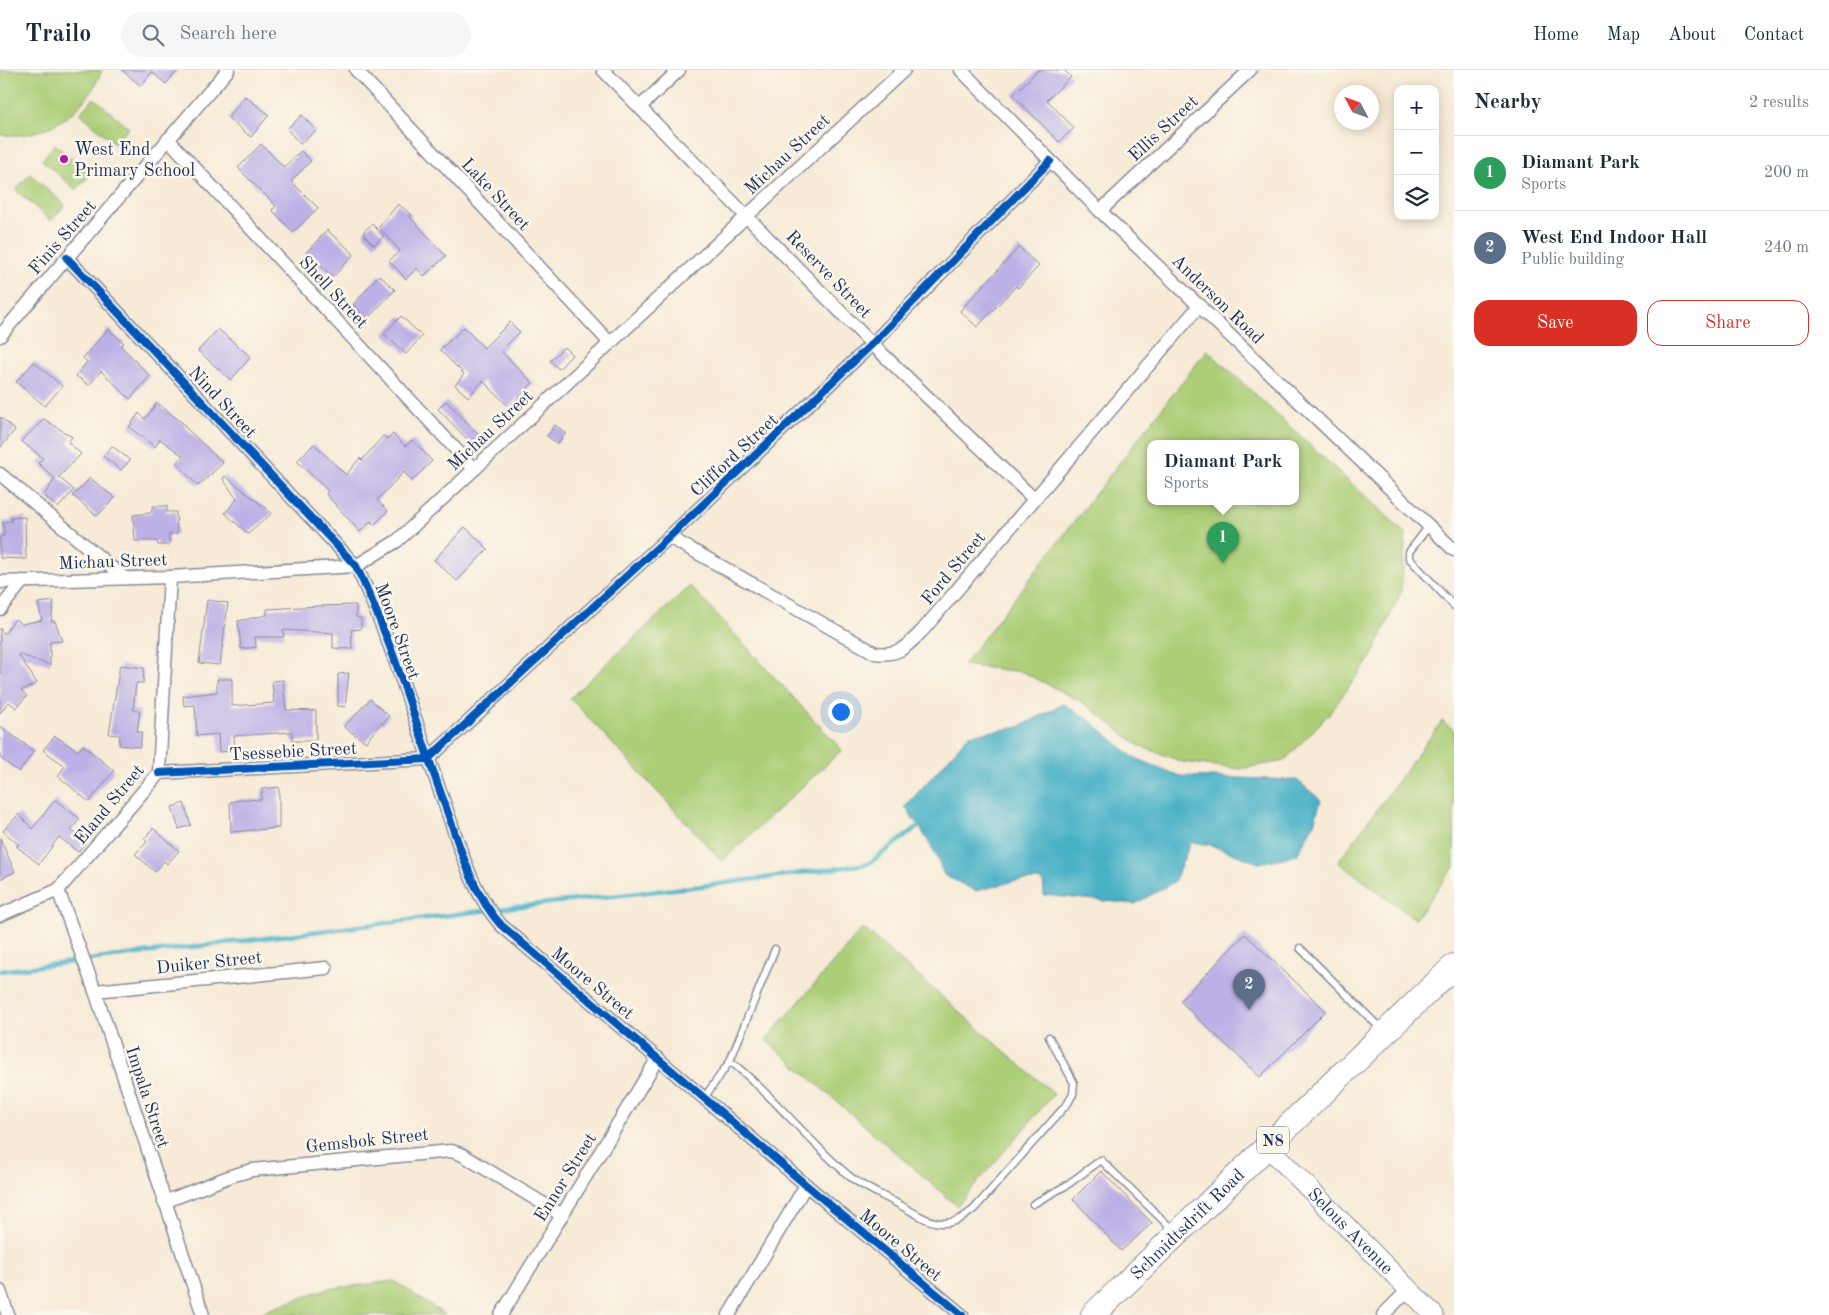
<!DOCTYPE html>
<meta charset="utf-8">
<style>
:root{--surface:#fff;--page:#f6f6f7;--text:#1f2937;--muted:#747a83;--line:#e0e1e3;--accent:#d93025}
body{margin:0;font-family:"Old Standard TT",serif;background:var(--page);color:var(--text)}
.controls{position:absolute;right:15px;top:15px;display:grid;overflow:hidden;border-radius:10px;box-shadow:0 2px 12px #0003}
.controls button{width:45px;height:45px;display:grid;place-items:center;padding:0;border:0;border-bottom:1px solid var(--line);background:var(--surface);color:var(--text);font:25px sans-serif}
.compass{position:absolute;left:1334px;top:15px;width:45px;height:45px;border-radius:50%;background:var(--surface);box-shadow:0 2px 12px #0003;rotate:311deg}
.you{position:absolute;left:840px;top:641px;width:18px;height:18px;margin:-12px;border:4px solid #fff;border-radius:50%;background:#1a73e8;box-shadow:0 0 0 8px #1a73e833}
.badge{display:grid;place-items:center;width:32px;height:32px;border-radius:50%;background:var(--accent);color:#fff;font-size:16px;font-weight:700}
.pin{position:absolute;translate:-50% -41px;filter:drop-shadow(0 1px 2px #0008)}
.pin::after{content:'';position:absolute;top:26px;width:18px;height:15px;background:inherit;clip-path:polygon(0 0,100% 0,50% 100%)}
.popup{position:absolute;left:1147px;top:370px;width:152px;height:65px;box-sizing:border-box;display:grid;place-content:center;border-radius:10px;background:var(--surface);filter:drop-shadow(0 1px 4px #0005);font-size:16px;white-space:nowrap;color:var(--muted)}
.popup b{font-size:19px;color:var(--text)}
.popup::after{content:'';position:absolute;left:50%;top:100%;margin-left:-10px;border:10px solid transparent;border-top-color:var(--surface)}
.list{margin:0;padding:0;list-style:none}
h2{display:flex;justify-content:space-between;align-items:center;height:65px;margin:0;padding:0 20px;font-size:21px}
h2 small{font-size:16px;font-weight:400;color:var(--muted)}
.list li{display:grid;grid-template-columns:32px 1fr auto;gap:15px;align-items:center;box-sizing:border-box;height:75px;padding:0 20px;border-top:1px solid var(--line)}
.list b{display:block;font-size:19px;white-space:nowrap}
.list p{margin:0;font-size:16px;white-space:nowrap;color:var(--muted)}
.list em{font-size:16px;font-style:normal;color:var(--muted)}
.actions{display:flex;gap:10px;padding:15px 20px}
.actions a{flex:1;padding:11px 0;border:1px solid var(--accent);border-radius:15px;text-align:center;font-size:18px;color:var(--accent)}
.actions .main{background:var(--accent);color:#fff}
.icon{flex:none;width:28px;height:28px;fill:none;stroke:currentColor;stroke-width:2;stroke-linecap:round;stroke-linejoin:round}
.map{position:relative;flex:none;width:1454px;height:1245px;overflow:hidden}
header{display:flex;align-items:center;gap:30px;box-sizing:border-box;height:70px;padding:0 25px;background:var(--surface);border-bottom:1px solid var(--line)}
header strong{font-size:24px}
nav{display:flex;gap:28px;margin-inline-start:auto;font-size:18px}
.search{width:350px;height:45px;background:var(--page);display:flex;align-items:center;gap:12px;box-sizing:border-box;padding:0 18px;border-radius:28px;color:var(--muted);font-size:19px}
main{display:flex}
aside{flex:1;background:var(--surface)}
.map>svg:first-child{display:block}
</style>
<header>
<strong>Trailo</strong>
<div class="search"><svg class="icon" aria-label="search" viewBox="0 0 24 24"><circle cx="10" cy="10" r="6"/><path d="M15 15l6 6"/></svg>Search here</div>
<nav><a>Home</a><a>Map</a><a>About</a><a>Contact</a></nav>
</header>
<main>
<div class="map">
<svg width="1454" height="1245" viewBox="0 0 1454 1245">
<rect width="100%" height="100%" fill="#fbf7ec"/>
<filter id="ink" filterUnits="userSpaceOnUse"><feTurbulence type="fractalNoise" baseFrequency=".02" numOctaves="2"/><feDisplacementMap in="SourceGraphic" scale="10" xChannelSelector="R" yChannelSelector="G"/><feConvolveMatrix kernelMatrix="1 2 1 2 8 2 1 2 1" color-interpolation-filters="sRGB"/></filter>
<filter id="wash" filterUnits="userSpaceOnUse"><feTurbulence type="fractalNoise" baseFrequency=".0096" numOctaves="4" result="noise"/><feDisplacementMap in="SourceGraphic" scale="20" xChannelSelector="R" yChannelSelector="G"/><feGaussianBlur stdDeviation="1.12" result="paint"/><feColorMatrix in="noise" values="0 0 0 0 0 0 0 0 0 0 0 0 0 0 0 0 0 1.4 0 .05"/><feComposite in="paint" operator="in"/></filter>
<g filter="url(#wash)">
<rect width="100%" height="100%" fill="#f7ead6"/>
<g fill="#acce77" stroke="#647e6a" fill-rule="evenodd">
<path d="M0,0H102C86,43 46,69 0,65Z"/>
<path d="M94,28L129,58L115,74L80,43Z"/>
<path d="M55,74L90,105L76,120L42,90Z"/>
<path d="M30,104L65,135L51,151L16,120Z"/>
<path d="M1207,280L1406,464L1401,522L1372,586L1328,645L1284,691L1240,699L1183,692L1140,676L1082,632L1023,602L963,595ZM1150,374H1296V432H1150Z"/>
<path d="M690,516L842,680L722,791L570,628Z"/>
<path d="M1442,651L1454,660V797L1415,849L1338,792Z"/>
<path d="M863,858L1054,1024L957,1136L766,970Z"/>
<path d="M394,1211L445,1245H254L326,1219Z"/>
</g>
<path fill="#48b1c6" stroke="#327092" d="M1063,634L1088,649L1133,687L1180,706L1297,710L1321,730L1314,754L1297,785L1259,793L1210,775L1191,772L1174,812L1135,834L1044,825L1043,810L1015,811L976,821L944,805C935,780 921,758 905,737L969,665L1019,657Z"/>
<g fill="none" stroke-linecap="round" stroke-linejoin="round">
<path stroke="#48b1c6" stroke-width="4.5" d="M0,901L514,837L719,814L868,794L919,756"/>
</g>
<g id="blocks">
<g fill="#bdb0e6">
<path d="M122,0H178L166,14L152,2L141,16Z"/>
<path d="M1038,0H1064L1071,7L1047,30L1074,58L1059,72L1013,25Z"/>
<path d="M245,26L269,45L251,67L228,48Z"/>
<path d="M302,45L316,61L300,74L287,59Z"/>
<path d="M261,74L284,97L301,81L311,91L291,111L318,138L293,162L272,140L276,136L238,98Z"/>
<path d="M398,134L412,145L410,147L446,186L424,206L417,198L406,209L389,191L400,181L379,157Z"/>
<path d="M372,154L384,166L374,175L364,165V161Z"/>
<path d="M327,160L354,184L333,207L306,183Z"/>
<path d="M1019,177L1039,196L1018,218L1016,216L977,257L960,241Z"/>
<path d="M379,205L395,220L367,249L353,235Z"/>
<path d="M401,246L422,266L406,284L384,264Z"/>
<path d="M510,252L520,262L501,281L533,313L509,337L483,311L468,327L455,315L464,304L440,280L464,257L484,278Z"/>
<path d="M108,259L124,273L121,276L150,306L130,329L101,301L89,315L76,306L87,292L83,288Z"/>
<path d="M218,259L251,287L231,310L198,281Z"/>
<path d="M564,277L572,285L559,299L550,291Z"/>
<path d="M34,292L62,316L45,336L16,312Z"/>
<path d="M446,331L480,366L471,373L438,339Z"/>
<path d="M157,333L185,355L184,356L223,393L198,416L176,393L183,386L160,369L155,377L129,357L139,343L145,349Z"/>
<path d="M0,347L15,360L0,378Z"/>
<path d="M44,349L72,367L68,372L81,384L59,407L74,420L58,438L44,425L55,409L38,393L43,388L21,371Z"/>
<path d="M555,355L566,363L557,374L547,366Z"/>
<path d="M393,364L405,376L413,370L432,391L412,411L404,402L377,430L388,441L374,455L371,451L360,462L326,424L328,421L297,391L314,374L346,405L360,388L362,390L383,366L387,369Z"/>
<path d="M112,376L130,390L121,400L103,386Z"/>
<path d="M225,406L272,443L248,464L225,443L237,429L223,409Z"/>
<path d="M90,408L115,428L97,446L73,426Z"/>
<path d="M153,436H167V442H176L177,464H169V475H158L157,471H135L133,445L151,443Z"/>
<path d="M25,447L26,489L0,488V467L4,466L3,452L12,451L11,448Z"/>
<path d="M465,457L488,479L457,511L434,490Z"/>
<path d="M207,530L228,533L220,595L199,593Z"/>
<path d="M54,531L51,551H55L62,571L50,572V595L18,584L37,613L21,621L27,626L16,638L9,632L0,643V558L4,564L15,549L22,554L42,550L38,533Z"/>
<path d="M356,535V547L361,548V559L351,560L352,579L333,578V563L283,560L284,567H255L256,577L241,579L238,551L267,545V539L320,536Z"/>
<path d="M120,595L144,598L143,613H136L133,640L140,641L137,662H142L140,677L119,675L120,665L109,664Z"/>
<path d="M349,603L345,637L338,636V604Z"/>
<path d="M217,609H232V636L274,633L272,611L283,610L286,640L316,641V671H292V662L234,666L235,681L219,682L218,664L197,666L195,635L184,636L183,626L217,622Z"/>
<path d="M370,629L389,646L383,654L381,653L366,672L344,657Z"/>
<path d="M0,656L34,681L19,702L0,688Z"/>
<path d="M55,666L78,681L83,675L114,701L89,732L58,706L65,696L43,680Z"/>
<path d="M279,717V758L231,762L230,732L243,729L261,730L262,719Z"/>
<path d="M55,730L80,749L71,760L86,772L78,782L59,767L39,794L16,776L19,775L3,761L19,744L32,759Z"/>
<path d="M184,733L191,755L179,759L172,737Z"/>
<path d="M153,758L179,781L167,794L164,791L155,802L135,784L147,772L144,769Z"/>
<path d="M0,768L15,802L0,809Z"/>
<path d="M1245,864L1326,941L1260,1007L1180,931Z"/>
<path d="M1101,1101L1152,1153L1121,1181L1073,1129Z"/>
</g>
</g>
</g>
<g filter="url(#ink)">
<use href="#blocks" fill-opacity="0" stroke="#898c9a" stroke-width="1"/>
<g fill="none" stroke-linecap="round" stroke-linejoin="round">
<defs>
<g id="lane">
<path d="M1429,456L1409,482V488L1454,536"/>
<path d="M1300,878L1381,959"/>
<path d="M730,991C773,1025 806,1069 848,1105C862,1117 882,1125 898,1134C912,1141 927,1153 943,1153C956,1153 964,1147 974,1139L1068,1033L1073,1024L1074,1013L1049,967"/>
<path d="M704,1028L730,991L775,879"/>
<path d="M1033,1134L1067,1115L1101,1090L1174,1161"/>
</g>
<g id="street">
<path d="M356,0L610,273"/>
<path d="M603,0L872,274L1034,429"/>
<path d="M961,0L1100,141L1454,480"/>
<path d="M640,37L679,0"/>
<path d="M168,69L474,399"/>
<path d="M1100,141L1250,0"/>
<path d="M67,188L356,496C393,572 416,656 445,735C460,777 471,821 501,855L806,1115L962,1245"/>
<path d="M0,266L228,0"/>
<path d="M0,404L123,507"/>
<path d="M669,467L875,583C899,586 906,577 922,561L1200,235"/>
<path d="M0,512L170,507L356,496L397,471L904,0"/>
<path d="M0,539L23,511"/>
<path d="M159,703L428,689L669,467L872,274L1050,91"/>
<path d="M58,820L95,921L203,1245"/>
<path d="M0,845L58,820L159,703L170,507"/>
<path d="M95,921L326,898"/>
<path d="M164,1132L231,1106L252,1100L451,1081L461,1084L562,1145"/>
<path d="M0,1221L8,1245"/>
<path d="M501,1245L658,988"/>
<path d="M729,1245L806,1115"/>
<path d="M1383,1245L1408,1220"/>
</g>
<g id="secondary">
<path id="s1" d="M1267,1076L1434,1245"/>
</g>
<g id="highway">
<path id="s2" d="M1093,1245L1454,896"/>
</g>
</defs>
<use href="#lane" stroke="#898c9a" stroke-width="9"/>
<use href="#street" stroke="#898c9a" stroke-width="15"/>
<use href="#secondary" stroke="#898c9a" stroke-width="21"/>
<use href="#highway" stroke="#898c9a" stroke-width="26"/>
<use href="#lane" stroke="#fff" stroke-width="6"/>
<use href="#street" stroke="#fff" stroke-width="12"/>
<use href="#secondary" stroke="#fff" stroke-width="19"/>
<use href="#highway" stroke="#fff" stroke-width="24"/>
<defs>
<g id="cycleway">
<path d="M67,188L356,496C393,572 416,656 445,735C460,777 471,821 501,855L806,1115L962,1245"/>
<path d="M159,703L428,689L669,467L872,274L1050,91"/>
</g>
</defs>
<use href="#cycleway" stroke="#fbf7ec" stroke-width="11"/>
<use href="#cycleway" stroke="#0057b8" stroke-width="8"/>
</g>
</g>
<circle fill="#b5179e" stroke="#fbf7ec" stroke-width="2" cx="64" cy="89" r="5"/>
<g text-anchor="middle" stroke-width="5" stroke-linejoin="round" paint-order="stroke">
<rect fill="#fbf7ec" stroke="#5e6b89" stroke-width="1" x="1257" y="1056.5" width="32" height="27" rx="4"/>
<g font-size="16" font-weight="bold" fill="#1b2f5e">
<text x="1273" y="1076">N8</text>
</g>
<g font-size="18" fill="#1b2f5e" stroke="#fbf7ec">
<text transform="translate(1163 58) rotate(-43)" y="6">Ellis Street</text>
<text transform="translate(787 84) rotate(-43)" y="6">Michau Street</text>
<text transform="translate(496 124) rotate(47)" y="6">Lake Street</text>
<text transform="translate(62 167) rotate(-49)" y="6">Finis Street</text>
<text transform="translate(829 204) rotate(46)" y="6">Reserve Street</text>
<text transform="translate(334 222) rotate(47)" y="6">Shell Street</text>
<text transform="translate(1218 229) rotate(44)" y="6">Anderson Road</text>
<text transform="translate(223 332) rotate(47)" y="6">Nind Street</text>
<text transform="translate(490 360) rotate(-43)" y="6">Michau Street</text>
<text transform="translate(734 385) rotate(-43)" y="6">Clifford Street</text>
<text transform="translate(113 491) rotate(-2)" y="6">Michau Street</text>
<text transform="translate(953 498) rotate(-50)" y="6">Ford Street</text>
<text transform="translate(398 561) rotate(70)" y="6">Moore Street</text>
<text transform="translate(293 681) rotate(-3)" y="6">Tsessebie Street</text>
<text transform="translate(109 734) rotate(-50)" y="6">Eland Street</text>
<text transform="translate(209 892) rotate(-6)" y="6">Duiker Street</text>
<text transform="translate(593 913) rotate(40)" y="6">Moore Street</text>
<text transform="translate(148 1027) rotate(72)" y="6">Impala Street</text>
<text transform="translate(367 1070) rotate(-6)" y="6">Gemsbok Street</text>
<text transform="translate(565 1107) rotate(-58)" y="6">Ennor Street</text>
<text dy="6" stroke="none"><textPath href="#s2" startOffset="131">Schmidtsdrift Road</textPath></text>
<text dy="6" stroke="none"><textPath href="#s1" startOffset="119">Selous Avenue</textPath></text>
<text transform="translate(901 1175) rotate(40)" y="6">Moore Street</text>
</g>
<g font-size="18" fill="#1b2f5e" stroke="#fbf7ec" text-anchor="start">
<text x="74" y="85">West End<tspan x="74" dy="21">Primary School</tspan></text>
</g>
</g>
</svg>
<div class="controls">
<button>+</button>
<button>−</button>
<button><svg class="icon" aria-label="layers" viewBox="0 0 24 24"><path d="M12 4l9 5-9 5-9-5zM3 14l9 5 9-5"/></svg></button>
</div>
<svg class="compass" viewBox="-18 -18 36 36"><path d="M0-13l5 13h-10z" fill="#e53935"/><path d="M0 13l5-13h-10z" fill="#747a83"/></svg>
<div class="you"></div>
<div class="pin badge" style="left:1223px;top:493px;background:#2e9e5b">1</div>
<div class="popup"><b>Diamant Park</b>Sports</div>
<div class="pin badge" style="left:1249px;top:940px;background:#5c6f8a">2</div>
</div>
<aside>
<h2>Nearby<small>2 results</small></h2>
<ul class="list">
<li><span class="badge" style="background:#2e9e5b">1</span><div><b>Diamant Park</b><p>Sports</p></div><em>200 m</em></li>
<li><span class="badge" style="background:#5c6f8a">2</span><div><b>West End Indoor Hall</b><p>Public building</p></div><em>240 m</em></li>
</ul>
<div class="actions"><a class="main">Save</a><a>Share</a></div>
</aside>
</main>
